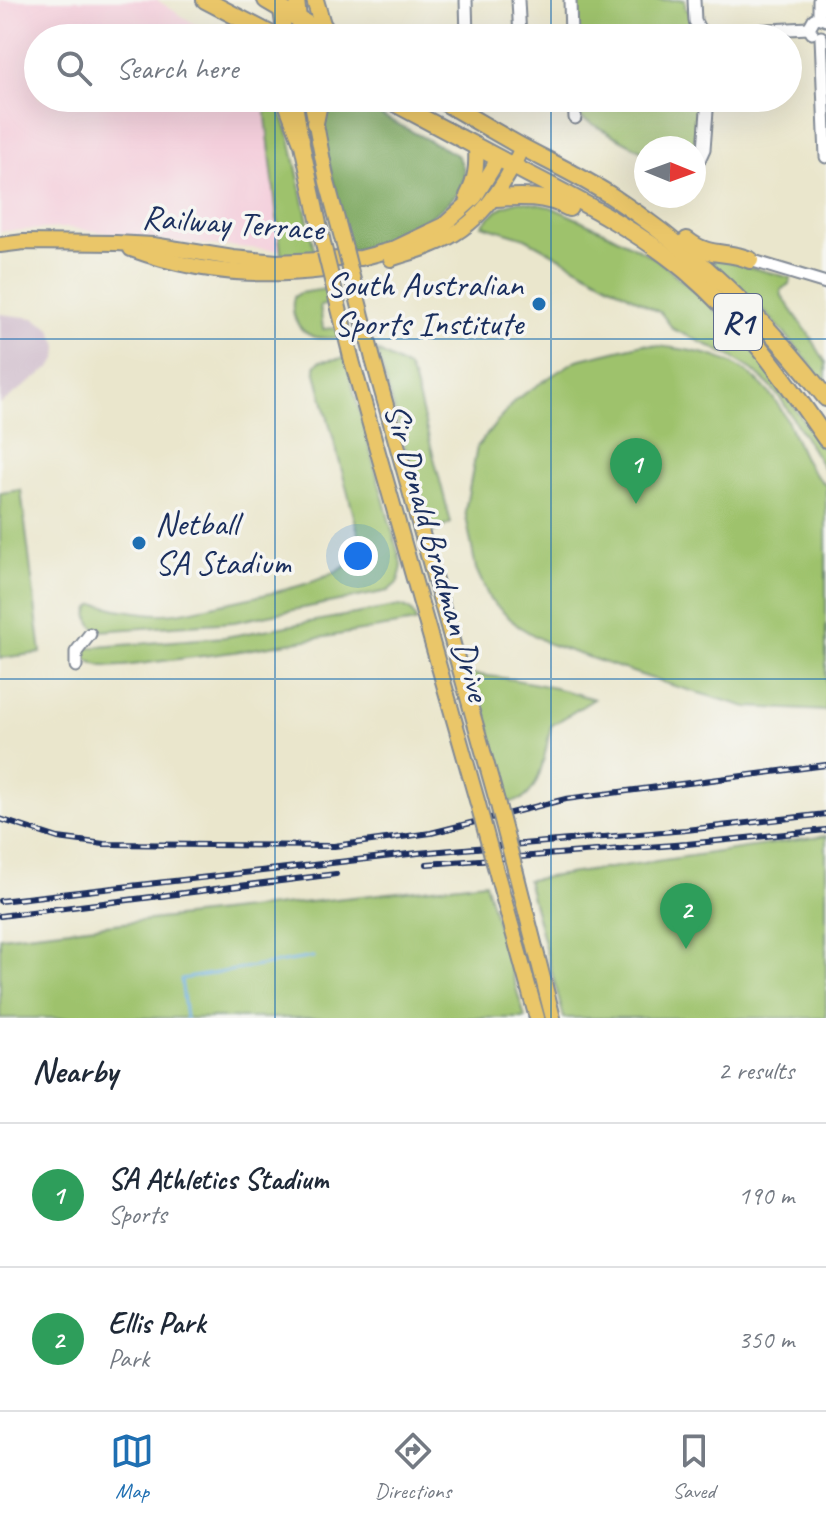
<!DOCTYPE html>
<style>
:root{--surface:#fff;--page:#f6f6f7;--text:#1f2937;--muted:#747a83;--line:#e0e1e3;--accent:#1f6fb2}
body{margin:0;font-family:Caveat,sans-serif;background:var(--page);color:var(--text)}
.compass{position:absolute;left:634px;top:136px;width:72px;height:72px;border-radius:50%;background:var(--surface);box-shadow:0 8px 32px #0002;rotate:91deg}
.you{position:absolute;left:358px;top:556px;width:28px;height:28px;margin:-20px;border:6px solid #fff;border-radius:50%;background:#1a73e8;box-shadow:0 0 0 12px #1a73e833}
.badge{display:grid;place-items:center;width:52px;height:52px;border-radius:50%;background:var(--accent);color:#fff;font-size:26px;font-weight:700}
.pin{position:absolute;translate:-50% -66px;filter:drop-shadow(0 2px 4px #0008)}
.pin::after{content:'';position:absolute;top:42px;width:28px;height:24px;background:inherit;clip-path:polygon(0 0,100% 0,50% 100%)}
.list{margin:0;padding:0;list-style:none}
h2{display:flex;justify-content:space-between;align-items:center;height:104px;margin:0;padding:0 32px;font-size:34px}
h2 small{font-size:26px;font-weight:400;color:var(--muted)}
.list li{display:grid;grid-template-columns:52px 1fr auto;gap:24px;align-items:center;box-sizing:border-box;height:144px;padding:0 32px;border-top:2px solid var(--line)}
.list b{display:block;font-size:30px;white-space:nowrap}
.list p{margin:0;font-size:26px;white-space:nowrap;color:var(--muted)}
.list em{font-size:26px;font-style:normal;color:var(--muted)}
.icon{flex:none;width:44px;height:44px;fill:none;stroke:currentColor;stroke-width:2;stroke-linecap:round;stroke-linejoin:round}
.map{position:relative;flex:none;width:826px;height:1018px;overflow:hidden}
.search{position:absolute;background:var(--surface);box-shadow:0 8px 32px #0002;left:24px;right:24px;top:24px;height:88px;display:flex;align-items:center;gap:20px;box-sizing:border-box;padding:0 28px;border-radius:44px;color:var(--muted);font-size:30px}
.sheet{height:392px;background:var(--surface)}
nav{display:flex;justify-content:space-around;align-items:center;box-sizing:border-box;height:112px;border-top:2px solid var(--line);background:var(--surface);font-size:22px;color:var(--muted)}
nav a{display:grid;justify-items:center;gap:4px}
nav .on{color:var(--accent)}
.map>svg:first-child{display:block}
</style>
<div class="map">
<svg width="826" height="1018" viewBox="0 0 826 1018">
<rect width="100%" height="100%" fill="#f6f6f2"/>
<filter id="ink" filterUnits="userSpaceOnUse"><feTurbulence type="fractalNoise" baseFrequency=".0125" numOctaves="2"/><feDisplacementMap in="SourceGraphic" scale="16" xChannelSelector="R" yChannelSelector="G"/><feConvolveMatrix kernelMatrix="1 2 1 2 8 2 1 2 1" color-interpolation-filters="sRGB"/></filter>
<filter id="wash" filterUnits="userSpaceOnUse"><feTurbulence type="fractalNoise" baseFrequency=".006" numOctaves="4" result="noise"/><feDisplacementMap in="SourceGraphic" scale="32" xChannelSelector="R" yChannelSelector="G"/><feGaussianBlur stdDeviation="1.8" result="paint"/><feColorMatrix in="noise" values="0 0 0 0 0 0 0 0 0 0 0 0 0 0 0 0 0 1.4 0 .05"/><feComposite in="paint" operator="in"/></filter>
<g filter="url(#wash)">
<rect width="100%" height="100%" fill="#eae6cc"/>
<path fill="#f4cfdc" d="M0,0H157L216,38H38V98H269L287,251L185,243L70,228L0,231Z"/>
<path fill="#d0bdcc" d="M0,314L34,318L51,329L58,346L57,359L51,367L0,404Z"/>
<g fill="#9ec26c" stroke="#5c7865" stroke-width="2">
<path d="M577,0H685V9L689,10L691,26L702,38H576L574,9L577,8Z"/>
<path d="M264,98H275L290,138L315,254H281Z"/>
<path d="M578,98H702L703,127L692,148H646V153L579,117Z"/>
<path d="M521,201L551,207L604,231L657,259L701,297L742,336L772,374L826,454V472L781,399L770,386L751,369L728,355L673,329L661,313L525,238L482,225C495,210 502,205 521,201Z"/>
<path d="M714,255L749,267L791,278L789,284L781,290L782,296L810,336L826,363V385C792,339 754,297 709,262Z"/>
<path d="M325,289L330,304L320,306L323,329L335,328L339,338C330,338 320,339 312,336C296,330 290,311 294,297L300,293Z"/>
<path d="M643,344C703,352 747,354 782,411C793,429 798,450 809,467C813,474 820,480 826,485V711L747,707L671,685L549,644L518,626L490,600L476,569L465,511L477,447L515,400L559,371L577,360Z"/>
<path d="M377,351L408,368L414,381L451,523L430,534Z"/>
<path d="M345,358L402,567L398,582L388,591L234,622L98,631C90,624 84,614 93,605C101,604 108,607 117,609C130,611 146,614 160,614C182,614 204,607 226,603C266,594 330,584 359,556V535L316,373L315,366L320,361Z"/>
<path d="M21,490L41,653L0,658V493Z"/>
<path d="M400,606C409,608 414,612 416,622L234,652L124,666C106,667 94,668 82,654L84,648L225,637Z"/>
<path d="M467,674C510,677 553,686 594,699L551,726C546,746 541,790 522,799C517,802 508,802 502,803Z"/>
<path d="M826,836V1018H564L527,880Z"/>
<path d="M485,882L525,1018H0V937Z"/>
</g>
<path fill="#7ea860" stroke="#4c6c5f" stroke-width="2" d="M329,98H348L457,155C462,162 466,170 464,179C456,212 381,246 350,251L319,124L324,104Z"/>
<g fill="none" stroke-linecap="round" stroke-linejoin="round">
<path stroke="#6cafe1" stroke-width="3" d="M186,1018L181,979L313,957"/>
</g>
</g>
<g filter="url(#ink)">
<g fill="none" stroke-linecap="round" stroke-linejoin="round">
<defs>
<g id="minor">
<path d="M466,0L467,38"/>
<path d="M518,0L520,38"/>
<path d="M570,0L571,38"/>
<path d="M694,0L695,21L700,31L708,33L809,28"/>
<path d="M819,0V17"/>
<path d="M812,33L809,28L814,19L819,17L826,20"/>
<path d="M821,37L826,157"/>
<path d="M574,98L575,118"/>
<path d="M694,171L704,149L708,98"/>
<path d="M750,260L826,283"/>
<path d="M76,666V652L90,634"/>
</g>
<g id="major">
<path d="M297,0L301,38"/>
<path d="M280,3L285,38"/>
<path d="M294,98L301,140L325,252"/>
<path d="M311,98L327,182L345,249"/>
<path d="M467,196C476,179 477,165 476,147"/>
<path d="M0,245L24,242L116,243L153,245L233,258L277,262L361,258L391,250L444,225L475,197L499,158"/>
<path d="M131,249C193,272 257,278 323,270"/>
<path d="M391,259C404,254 419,251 432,245C478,227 503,190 522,147"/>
<path d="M373,359L497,801"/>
<path d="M352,361L478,804"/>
<path d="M516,873L553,1018"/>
<path d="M498,878L537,1018"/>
</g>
<g id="highway">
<path d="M205,0L278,38"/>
<path d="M266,0L331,38"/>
<path d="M315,0L322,24L331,38"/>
<path d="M285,98L301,140"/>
<path d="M385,98C434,124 482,150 530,175C584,203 640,232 686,271C744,321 783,376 826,439"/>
<path d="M437,98C465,114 493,131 522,147C552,163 584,178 613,197C696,252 766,320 826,398"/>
<path d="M315,123L320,98"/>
<path d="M494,198C521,196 545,195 569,208"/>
<path d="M687,240C711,259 725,249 750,260"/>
</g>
</defs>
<use href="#minor" stroke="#828a95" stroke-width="15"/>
<use href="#major" stroke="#828a95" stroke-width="18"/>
<use href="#highway" stroke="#828a95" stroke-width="20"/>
<use href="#minor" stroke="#fff" stroke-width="11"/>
<use href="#major" stroke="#eac669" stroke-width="14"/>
<use href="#highway" stroke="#eac669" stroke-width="16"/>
<defs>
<g id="rail">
<path d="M0,819L58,838L104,844L334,846L431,833L566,799L826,765"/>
<path d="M427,864L687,844L826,830"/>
<path d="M0,901L418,853L686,830L826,814"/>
<path d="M0,916L336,874"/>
</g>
</defs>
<use href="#rail" stroke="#1b2f5e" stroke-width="6"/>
<use href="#rail" stroke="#f6f6f2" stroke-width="3" stroke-dasharray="9" stroke-linecap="butt"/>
<defs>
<g id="major-bridge">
<path d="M345,249L373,359"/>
<path d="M325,252L352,361"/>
<path d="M497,801L516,873"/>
<path d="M478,804L498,878"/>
</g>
</defs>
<use href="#major-bridge" stroke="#828a95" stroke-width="18" stroke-linecap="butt"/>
<use href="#major-bridge" stroke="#eac669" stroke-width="14"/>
</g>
</g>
<path fill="none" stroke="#1f6fb2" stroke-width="2" stroke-opacity="0.55" d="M275,0V38M551,0V38M275,98V1018M551,98V1018M0,339H826M0,679H826"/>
<g fill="#1f6fb2" stroke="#f6f6f2" stroke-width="3">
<circle cx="539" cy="304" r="8"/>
<circle cx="139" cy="543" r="8"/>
</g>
<g text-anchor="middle" stroke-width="7" stroke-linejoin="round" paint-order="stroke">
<rect fill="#f6f6f2" stroke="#5d6b8a" stroke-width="2" x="714" y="294" width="48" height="56" rx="6"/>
<g font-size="32" font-weight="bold" fill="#1b2f5e">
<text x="738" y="333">R1</text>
</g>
<g font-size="34" fill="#1b2f5e" stroke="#f6f6f2">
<text transform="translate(233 222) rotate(4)" y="12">Railway Terrace</text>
<text transform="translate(438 552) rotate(74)" y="12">Sir Donald Bradman Drive</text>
</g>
<g font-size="34" fill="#1b2f5e" stroke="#f6f6f2" text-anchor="end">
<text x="523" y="296">South Australian<tspan x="523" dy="39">Sports Institute</tspan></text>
<text x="155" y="535" text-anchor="start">Netball<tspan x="155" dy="39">SA Stadium</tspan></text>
</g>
</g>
</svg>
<svg class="compass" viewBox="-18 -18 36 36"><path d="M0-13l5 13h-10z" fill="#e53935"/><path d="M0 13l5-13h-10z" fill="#747a83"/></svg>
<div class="you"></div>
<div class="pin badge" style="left:636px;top:504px;background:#2e9e5b">1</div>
<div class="pin badge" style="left:686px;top:949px;background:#2e9e5b">2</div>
<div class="search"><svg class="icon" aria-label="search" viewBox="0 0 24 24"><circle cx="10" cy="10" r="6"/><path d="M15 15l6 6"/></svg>Search here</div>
</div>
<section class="sheet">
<h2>Nearby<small>2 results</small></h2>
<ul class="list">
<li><span class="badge" style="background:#2e9e5b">1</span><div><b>SA Athletics Stadium</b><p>Sports</p></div><em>190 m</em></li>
<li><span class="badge" style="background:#2e9e5b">2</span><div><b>Ellis Park</b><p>Park</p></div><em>350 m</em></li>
</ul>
</section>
<nav>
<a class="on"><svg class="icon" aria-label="map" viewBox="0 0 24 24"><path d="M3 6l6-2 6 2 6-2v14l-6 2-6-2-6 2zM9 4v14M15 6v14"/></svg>Map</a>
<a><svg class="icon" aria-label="directions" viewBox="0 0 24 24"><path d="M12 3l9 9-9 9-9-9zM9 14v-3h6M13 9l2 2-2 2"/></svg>Directions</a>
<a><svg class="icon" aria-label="saved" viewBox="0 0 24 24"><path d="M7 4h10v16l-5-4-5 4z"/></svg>Saved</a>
</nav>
